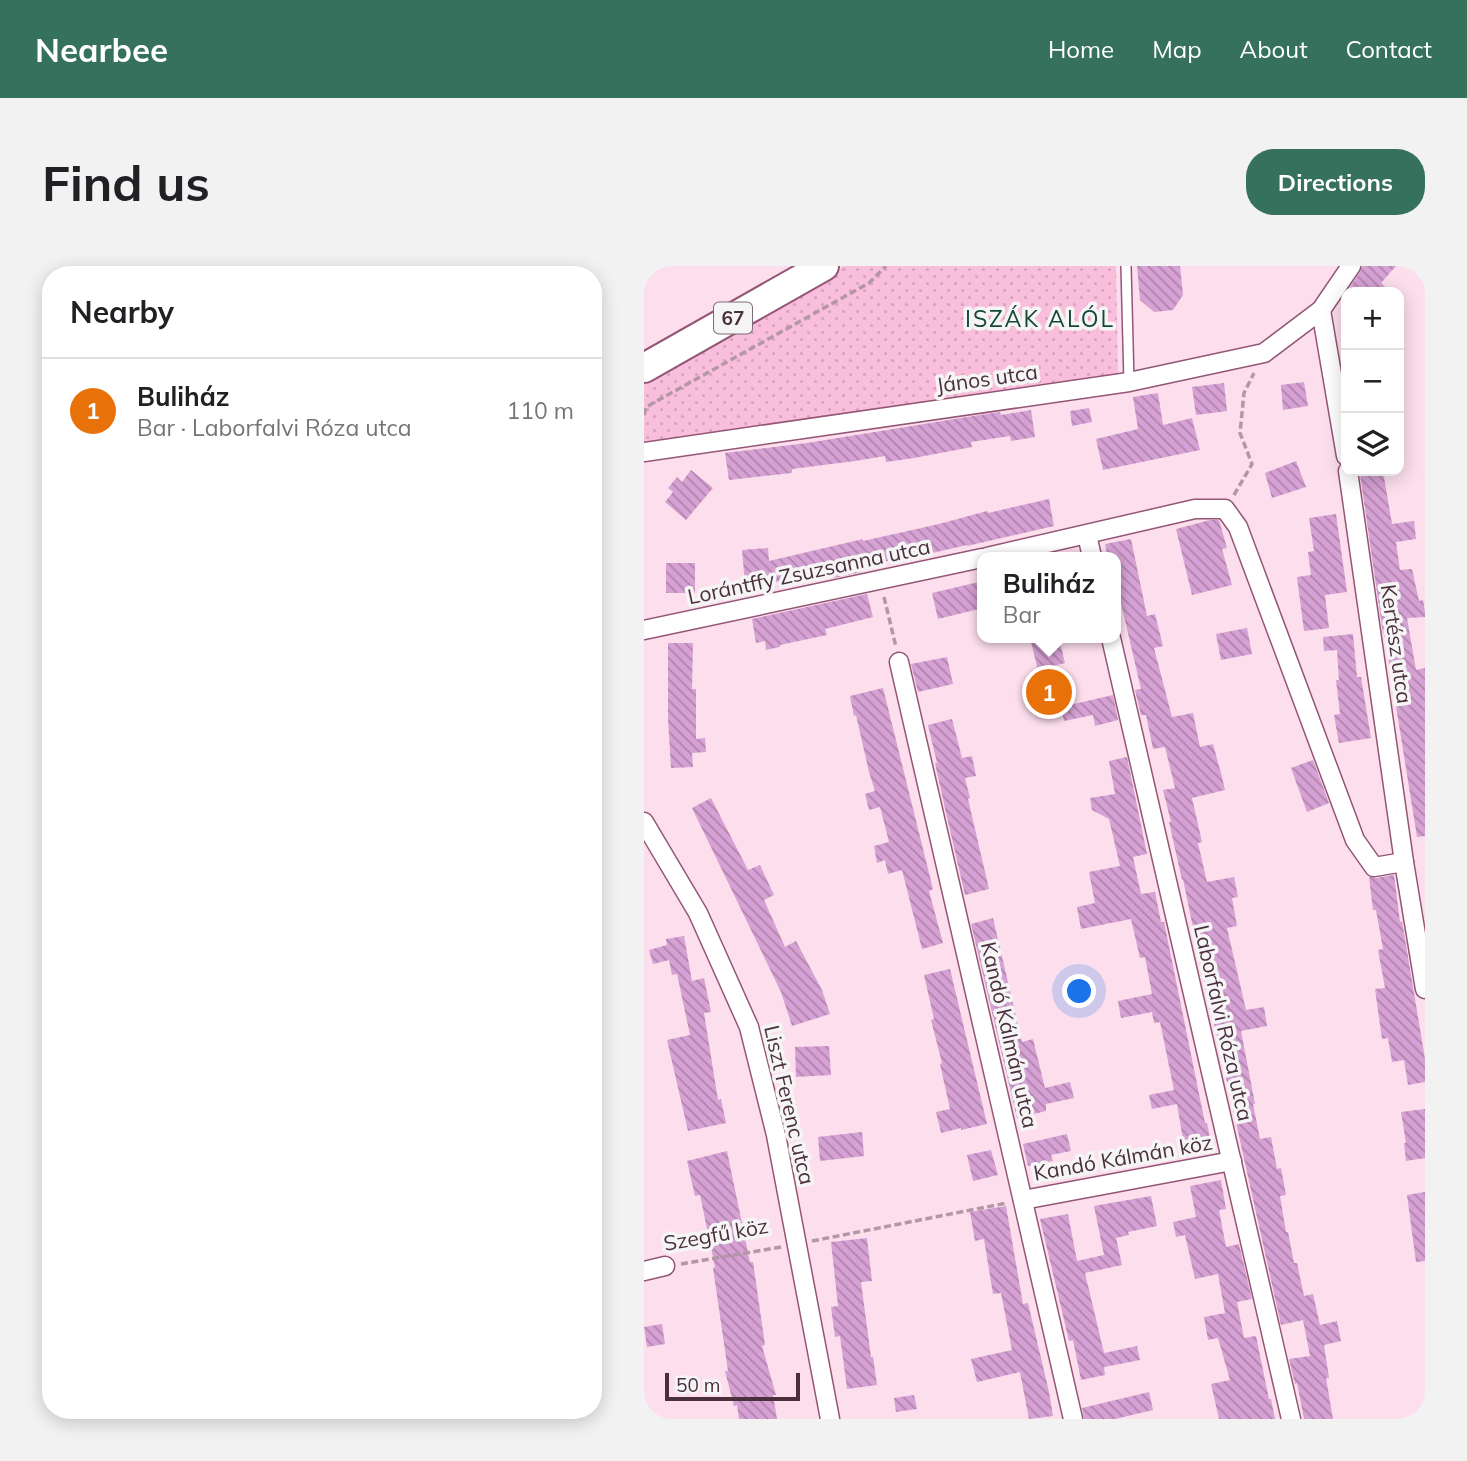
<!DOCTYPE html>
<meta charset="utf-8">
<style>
:root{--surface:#fff;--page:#f2f2f2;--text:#202124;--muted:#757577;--line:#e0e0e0;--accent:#35715c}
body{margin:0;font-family:Mulish,sans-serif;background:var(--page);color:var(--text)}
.controls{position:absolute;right:21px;top:21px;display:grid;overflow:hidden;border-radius:14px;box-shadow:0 4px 18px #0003}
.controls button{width:63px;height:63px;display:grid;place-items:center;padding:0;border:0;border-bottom:2px solid var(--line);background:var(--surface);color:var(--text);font:35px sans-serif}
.scale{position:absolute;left:21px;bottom:18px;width:135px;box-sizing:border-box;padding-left:7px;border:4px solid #4b2f3d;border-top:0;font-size:19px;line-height:24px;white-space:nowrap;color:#4b2f3d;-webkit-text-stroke:5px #f5f5f5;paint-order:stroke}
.you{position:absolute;left:436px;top:726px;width:24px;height:24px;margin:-18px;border:5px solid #fff;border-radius:50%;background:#1a73e8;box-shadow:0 0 0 10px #1a73e833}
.badge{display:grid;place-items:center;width:46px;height:46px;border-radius:50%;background:var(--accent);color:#fff;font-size:23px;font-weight:700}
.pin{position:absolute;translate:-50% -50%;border:4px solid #fff;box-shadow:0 2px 7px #0006}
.popup{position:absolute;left:333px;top:286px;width:144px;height:91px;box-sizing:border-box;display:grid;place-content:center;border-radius:14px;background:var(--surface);filter:drop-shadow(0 2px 5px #0005);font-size:23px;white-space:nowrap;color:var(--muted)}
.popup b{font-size:26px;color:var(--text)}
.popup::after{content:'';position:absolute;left:50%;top:100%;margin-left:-14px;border:14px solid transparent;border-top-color:var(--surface)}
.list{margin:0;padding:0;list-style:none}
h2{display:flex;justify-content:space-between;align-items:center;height:91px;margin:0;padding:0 28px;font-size:30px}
h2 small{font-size:23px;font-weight:400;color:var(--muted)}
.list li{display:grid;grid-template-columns:46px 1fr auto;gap:21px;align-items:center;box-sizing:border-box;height:105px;padding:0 28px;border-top:2px solid var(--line)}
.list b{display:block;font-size:26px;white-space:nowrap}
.list p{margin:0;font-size:23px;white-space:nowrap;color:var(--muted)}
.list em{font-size:23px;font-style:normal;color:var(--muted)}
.icon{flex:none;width:38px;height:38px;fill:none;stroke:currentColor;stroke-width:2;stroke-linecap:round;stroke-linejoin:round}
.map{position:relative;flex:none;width:781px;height:1153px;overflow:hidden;border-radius:28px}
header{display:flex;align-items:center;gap:42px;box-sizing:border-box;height:98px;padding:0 35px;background:var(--accent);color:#fff}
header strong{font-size:33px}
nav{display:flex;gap:38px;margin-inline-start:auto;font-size:24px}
.intro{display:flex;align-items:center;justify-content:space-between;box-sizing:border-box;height:168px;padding:0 42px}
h1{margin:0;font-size:49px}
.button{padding:18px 32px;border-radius:28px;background:var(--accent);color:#fff;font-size:24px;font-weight:700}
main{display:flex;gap:42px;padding:0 42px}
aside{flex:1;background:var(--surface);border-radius:28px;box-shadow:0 4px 18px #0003}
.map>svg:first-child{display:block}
</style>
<header>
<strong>Nearbee</strong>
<nav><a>Home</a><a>Map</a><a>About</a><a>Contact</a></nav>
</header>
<div class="intro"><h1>Find us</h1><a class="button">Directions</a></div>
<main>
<aside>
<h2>Nearby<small></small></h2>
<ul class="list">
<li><span class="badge" style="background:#e8710a">1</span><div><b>Buliház</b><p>Bar · Laborfalvi Róza utca</p></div><em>110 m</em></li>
</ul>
</aside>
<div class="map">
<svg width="781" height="1153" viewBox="0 0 781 1153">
<defs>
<pattern id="park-dots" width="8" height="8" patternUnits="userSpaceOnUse" patternTransform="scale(1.75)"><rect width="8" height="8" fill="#f8bedb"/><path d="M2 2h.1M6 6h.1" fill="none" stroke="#d6a4bd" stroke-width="1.8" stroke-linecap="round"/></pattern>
<pattern id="building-back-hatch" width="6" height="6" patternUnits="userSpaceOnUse" patternTransform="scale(1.75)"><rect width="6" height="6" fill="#d6a1d4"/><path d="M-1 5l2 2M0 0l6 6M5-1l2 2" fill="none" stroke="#b084ad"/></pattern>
</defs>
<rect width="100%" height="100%" fill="#fcdeec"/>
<path fill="url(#park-dots)" d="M199,0H472L474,109L0,179V119L104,61L184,12Z"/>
<g fill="url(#building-back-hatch)">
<path d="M493,0H536L539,29L529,44L510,46L496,34Z"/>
<path d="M718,0H752L737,17L747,26H703L716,6Z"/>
<path d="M660,116L664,140L639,144L637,119Z"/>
<path d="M580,117L583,145L552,149L548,121Z"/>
<path d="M514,127L519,159L548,152L556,184L459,204L452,173L494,163L489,131Z"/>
<path d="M445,142L448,156L428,160L426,145Z"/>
<path d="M387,144L391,171L367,175L366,170L327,176L328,181L270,192L242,196L241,190L211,195L148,203V207L85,214L81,187L163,177L323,151L356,146L357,149Z"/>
<path d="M652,195L662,221L628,232L621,207Z"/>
<path d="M47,204L69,222L42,254L21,236L29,226L24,222L33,211L38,216Z"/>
<path d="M736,205H739L748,258L770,255L772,273L752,276L756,304L768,303L775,335L779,334L781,346V351L763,352L772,404L781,402V570L773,571L747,409L740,367L739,368L716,208Z"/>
<path d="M405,233L410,260L323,280V279L249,296L248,294L217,301L218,306L189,312L188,307L141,318V315L101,318L98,284L124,282L125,295L219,273V275L295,258L343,245L344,247Z"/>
<path d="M692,248L703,326L681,329L685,362L660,365L653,311L667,309L664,286L670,285L665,252Z"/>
<path d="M566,254H575L583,282L578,283L588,319L548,329L532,263Z"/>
<path d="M487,273L503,350L511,348L519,380L510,382L528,451L549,447L556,481L569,478L578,511L581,524L548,532L558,576L554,577L563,616L590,611L594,631L588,632L593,660L583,662L602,744L620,741L623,760L597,765L611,838H609L616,873L627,871L633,903L637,902L642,929L636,930L642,966H644L650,997H653L660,1030L669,1028L676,1059L693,1055L697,1075L680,1079L685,1112H682L689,1153H660L653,1117L651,1118L645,1093L666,1090L659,1054L637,1059L567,744H566L539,613L538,614L525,556H527L519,524L531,522L521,481L509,483L502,449H497L491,424L497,423L473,320H472V291H464L461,278Z"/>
<rect x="22" y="297" width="29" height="30"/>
<path d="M339,315V342L294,353L288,327Z"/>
<path d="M223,328L229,351L181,363L183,369L136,379V381L122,384L121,375L112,377L108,353Z"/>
<path d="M603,362L608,388L577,394L572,368Z"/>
<path d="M709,368L713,411H717L727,472L695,477L690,449L696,448L692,414H695L693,384L680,385L679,371Z"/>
<path d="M386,372H415L421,397L394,404Z"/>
<path d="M24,377H49L48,423H52V473L61,472L62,486L48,487L49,501L27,502L24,453Z"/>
<path d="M303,391L309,418L274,426L267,398Z"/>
<path d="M239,422L289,623L285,625L299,677L278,683L258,604L244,608L241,594L233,597L230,580L245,576L236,541L225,544L221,528L231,525L225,506L212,449L210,450L206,430Z"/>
<path d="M469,429L474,454L451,460L449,449L420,455L417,441Z"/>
<path d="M308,453L318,492L328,490L332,510L321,512L326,532L324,533L345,623L321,629L300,538L291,497H293L284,459Z"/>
<path d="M483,491L503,588L489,591L497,628L511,626L517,656H520L561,857H563L569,886L542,891L533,838L508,843L505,829L530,824L516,756L510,757L508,746L477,752L474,735L508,728L501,691L496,692L487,653L437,663L433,641L451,637L445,606L476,600L465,553L448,544L446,532L471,528L465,495Z"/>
<path d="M669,494L685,537L663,546L647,502Z"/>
<path d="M67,532L104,604L116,599L130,629L120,634L141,681L152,675L178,724L186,748L148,760L137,726L48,542Z"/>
<path d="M750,609L756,656L758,655L781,793V816L764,819L760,794L748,796L744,772L738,773L731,723L741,722L734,684L739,683L732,644H729L725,611L732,612Z"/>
<path d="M349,652L378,776L389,773L401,822L426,816L430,832L402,838V845L373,852L327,658Z"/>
<path d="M40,670L48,715L60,712L67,746L60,747L74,834L77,833L82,857L44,865L23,774L46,769L33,708L28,709L25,694L9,698L5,684L23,679L22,673Z"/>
<path d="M306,703L343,858L317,864V862L297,867L292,846L306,843L296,798L298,797L287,754L290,753L280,709Z"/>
<path d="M185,780L187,809L152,811L151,781Z"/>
<path d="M781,843V892L762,895L760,877H762L757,846Z"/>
<path d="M218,866L220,890L176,895L174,871Z"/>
<path d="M423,868L427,885L407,889L409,895L384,900L379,878Z"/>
<path d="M347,884L354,909L329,915L323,889Z"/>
<path d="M83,885L106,996H109L121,1079L118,1080L132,1129H129L133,1153H95L93,1139L90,1140L81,1105H84L69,1002L71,1001L56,929L51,930L43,895Z"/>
<path d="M577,914L582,943L575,944L582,981L595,978L608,1033L593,1036L600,1072L612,1070L625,1133H627L631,1153H575L567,1118L586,1114L574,1072L564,1074L560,1051L581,1047L574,1008L551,1013L541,969L532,971L529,956L552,951L546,920Z"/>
<path d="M781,926V995L772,996L763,929Z"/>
<path d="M507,930L513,960L484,966L485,969L472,972L478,999L441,1007L460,1087L493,1080L496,1094L460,1101L461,1109L437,1114L429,1074L425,1075L396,953L424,948L433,995L460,989L450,940Z"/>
<path d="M362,940L379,1038L384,1037L405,1126L409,1150L385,1153L376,1106L333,1116L327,1093L368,1084L357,1027L349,1028L340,973L331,975L326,946Z"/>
<path d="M223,972L228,1015L217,1016L227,1091H229L233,1119L203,1123L196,1070L191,1071L187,1041L194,1040L187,976Z"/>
<path d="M18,1058L21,1078L3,1081L0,1061Z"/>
<path d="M505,1126L509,1144L471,1153H440L438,1142Z"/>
<path d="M270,1129L273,1143L252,1146L250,1132Z"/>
</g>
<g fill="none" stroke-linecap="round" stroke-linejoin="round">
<defs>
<path id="lane" d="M482,0L485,116"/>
<g id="street">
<path d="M677,44L702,190"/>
<path d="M0,186L485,116L620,87L677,44L707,0"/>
<path d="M704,205L760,596L781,723"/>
<path d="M443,269L448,291"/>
<path d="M343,291L551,243H581L594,261L711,574L730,601L760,596"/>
<path d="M0,364L338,292"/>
<path d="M467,372L647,1153"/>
<path d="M255,396L429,1153"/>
<path d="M0,556L54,647L105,761L132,869L186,1153"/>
<path d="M379,934L588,895"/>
<path d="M0,1005L21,1000"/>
</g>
<path id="primary" d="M0,102L180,0"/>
</defs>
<use href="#lane" stroke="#945677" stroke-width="12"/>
<use href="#street" stroke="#945677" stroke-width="21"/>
<use href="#primary" stroke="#945677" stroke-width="32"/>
<g stroke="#b497a5" stroke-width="3.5" stroke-dasharray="7 3.5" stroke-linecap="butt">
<path d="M0,149L2,141L225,17L242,0"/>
<path d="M590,229L608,198L596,167L600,127L610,107"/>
<path d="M240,331L252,381"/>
<path d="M168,975L363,937"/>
<path d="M37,998L137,981"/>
</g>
<use href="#lane" stroke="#fff" stroke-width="9"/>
<use href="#street" stroke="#fff" stroke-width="18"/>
<use href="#primary" stroke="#fff" stroke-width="28"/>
</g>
<g text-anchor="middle" stroke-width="7" stroke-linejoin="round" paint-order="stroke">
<rect fill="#f5f5f5" stroke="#7e6a74" stroke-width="2" x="70" y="36.5" width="38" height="31" rx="5"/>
<g font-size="19" font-weight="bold" fill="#4b2f3d">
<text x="89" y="59">67</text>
</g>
<g font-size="21" fill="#4b2f3d" stroke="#f5f5f5">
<text transform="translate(343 113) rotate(-8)" y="7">János utca</text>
<text transform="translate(165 306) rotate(-12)" y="7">Lorántffy Zsuzsanna utca</text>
<text transform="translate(752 378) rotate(82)" y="7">Kertész utca</text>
<text transform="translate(579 757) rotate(77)" y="7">Laborfalvi Róza utca</text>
<text transform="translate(365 769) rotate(77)" y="7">Kandó Kálmán utca</text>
<text transform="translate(145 839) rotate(77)" y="7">Liszt Ferenc utca</text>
<text transform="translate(479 892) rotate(-10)" y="7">Kandó Kálmán köz</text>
<text transform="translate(72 969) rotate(-10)" y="7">Szegfű köz</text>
</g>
<g font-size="23" letter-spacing="2" fill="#154736" stroke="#f5f5f5">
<text x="396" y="61">ISZÁK ALÓL</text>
</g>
</g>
</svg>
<div class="controls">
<button>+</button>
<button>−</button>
<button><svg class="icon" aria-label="layers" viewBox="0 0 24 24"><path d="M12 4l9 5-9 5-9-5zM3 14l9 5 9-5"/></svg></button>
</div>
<div class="scale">50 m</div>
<div class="you"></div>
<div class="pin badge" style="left:405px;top:426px;background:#e8710a">1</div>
<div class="popup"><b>Buliház</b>Bar</div>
</div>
</main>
